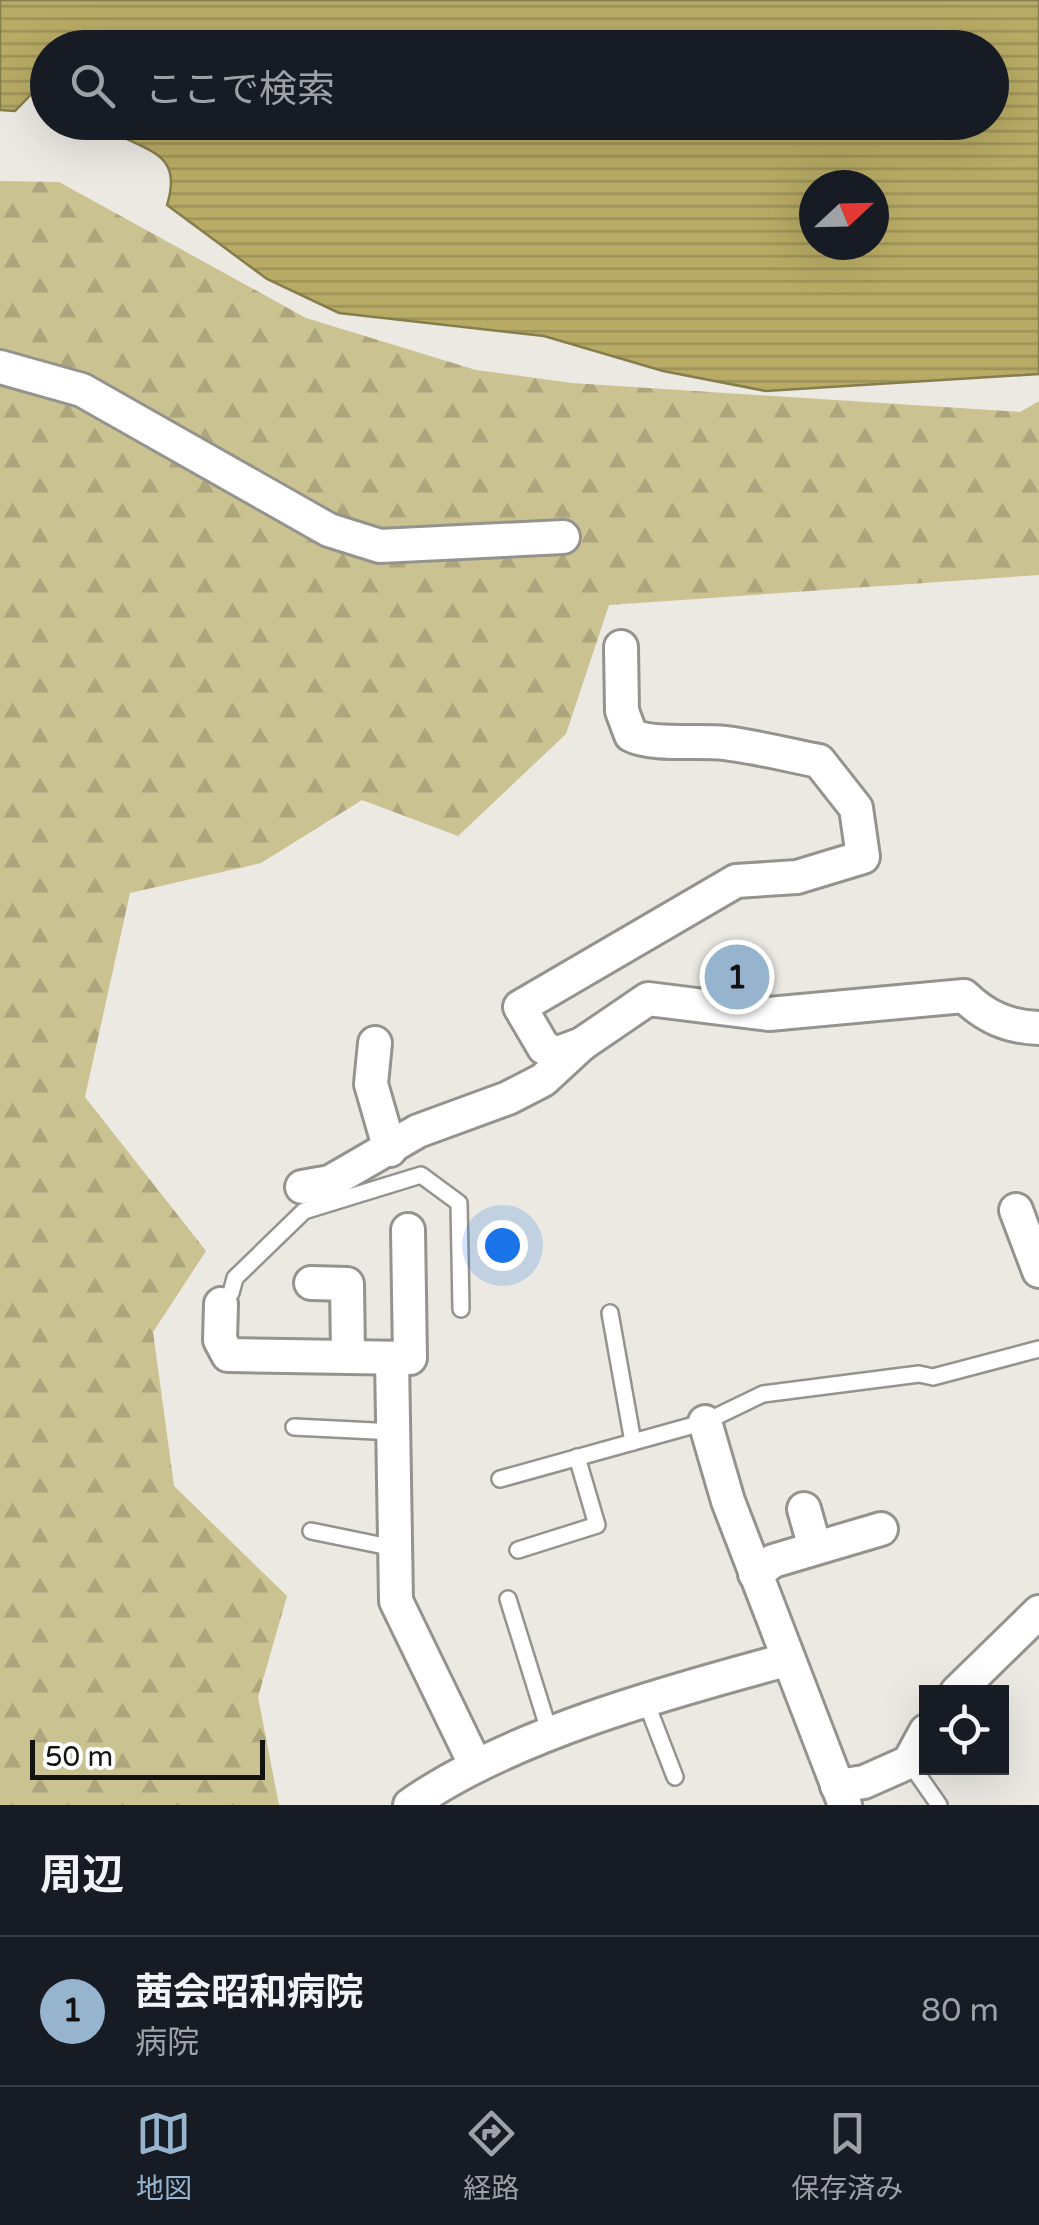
<!DOCTYPE html>
<html lang="ja">
<meta charset="utf-8">
<style>
:root{--surface:#171b24;--page:#20242c;--text:#f1f3f6;--muted:#9ea1a6;--line:#363941;--accent:#97b4ce}
body{margin:0;font-family:"Varela Round","Noto Sans JP",sans-serif;background:var(--page);color:var(--text)}
.controls{position:absolute;right:30px;bottom:30px;display:grid;overflow:hidden;border-radius:0px;box-shadow:0 10px 40px #0002}
.controls button{width:90px;height:90px;display:grid;place-items:center;padding:0;border:0;border-bottom:2px solid var(--line);background:var(--surface);color:var(--text);font:50px sans-serif}
.compass{position:absolute;left:799px;top:170px;width:90px;height:90px;border-radius:50%;background:var(--surface);box-shadow:0 10px 40px #0002;rotate:68deg}
.scale{position:absolute;left:30px;bottom:25px;width:235px;box-sizing:border-box;padding-left:10px;border:5px solid #131310;border-top:0;font-size:28px;line-height:35px;white-space:nowrap;color:#131310;-webkit-text-stroke:8px #fff;paint-order:stroke}
.you{position:absolute;left:502px;top:1245px;width:35px;height:35px;margin:-25px;border:8px solid #fff;border-radius:50%;background:#1a73e8;box-shadow:0 0 0 15px #1a73e833}
.badge{display:grid;place-items:center;width:65px;height:65px;border-radius:50%;background:var(--accent);color:#111;font-size:32px;font-weight:700}
.pin{position:absolute;translate:-50% -50%;border:5px solid #fff;box-shadow:0 2px 10px #0006}
.list{margin:0;padding:0;list-style:none}
h2{display:flex;justify-content:space-between;align-items:center;height:130px;margin:0;padding:0 40px;font-size:42px}
h2 small{font-size:32px;font-weight:400;color:var(--muted)}
.list li{display:grid;grid-template-columns:65px 1fr auto;gap:30px;align-items:center;box-sizing:border-box;height:150px;padding:0 40px;border-top:2px solid var(--line)}
.list b{display:block;font-size:38px;white-space:nowrap}
.list p{margin:0;font-size:32px;white-space:nowrap;color:var(--muted)}
.list em{font-size:32px;font-style:normal;color:var(--muted)}
.icon{flex:none;width:55px;height:55px;fill:none;stroke:currentColor;stroke-width:2;stroke-linecap:round;stroke-linejoin:round}
.map{position:relative;flex:none;width:1039px;height:1805px;overflow:hidden}
.search{position:absolute;background:var(--surface);box-shadow:0 10px 40px #0002;left:30px;right:30px;top:30px;height:110px;display:flex;align-items:center;gap:25px;box-sizing:border-box;padding:0 35px;border-radius:55px;color:var(--muted);font-size:38px}
.sheet{height:280px;background:var(--surface)}
nav{display:flex;justify-content:space-around;align-items:center;box-sizing:border-box;height:140px;border-top:2px solid var(--line);background:var(--surface);font-size:28px;color:var(--muted)}
nav a{display:grid;justify-items:center;gap:5px}
nav .on{color:var(--accent)}
.map>svg:first-child{display:block}
</style>
<div class="map">
<svg width="1039" height="1805" viewBox="0 0 1039 1805">
<defs>
<pattern id="forest-firs" width="22" height="20" patternUnits="userSpaceOnUse" patternTransform="scale(2.5)"><rect width="22" height="20" fill="#cbc291"/><path d="M5 1l3.5 6h-7zM16 11l3.5 6h-7z" fill="#ada67c"/></pattern>
<pattern id="water-rules" width="6" height="5" patternUnits="userSpaceOnUse" patternTransform="scale(2.5)"><rect width="6" height="5" fill="#b8ab65"/><path d="M0 2.5h6" fill="none" stroke="#9d9257"/></pattern>
</defs>
<rect width="100%" height="100%" fill="#ebe9e2"/>
<path fill="url(#forest-firs)" d="M0,181L59,182L306,318L476,370L572,383L1020,412L1039,401V575L609,605L566,734L458,836L362,800L261,863L130,893L85,1097L206,1251L153,1332L174,1486L287,1596L258,1697L279,1805H0Z"/>
<path fill="url(#water-rules)" stroke="#867d4c" stroke-width="2.5" fill-rule="evenodd" d="M0,0H1039V374L766,391L663,371L544,336L339,313L267,279L167,205C183,153 150,153 109,130L107,123L992,122V48H48L47,78L15,111L0,110ZM814,185H874V245H814Z"/>
<g fill="none" stroke-linecap="round" stroke-linejoin="round">
<defs>
<g id="service">
<path d="M221,1304L231,1293L235,1278L304,1211L421,1175L459,1203L461,1309"/>
<path d="M610,1313L633,1442"/>
<path d="M294,1427L395,1432"/>
<path d="M500,1479L705,1422L763,1394L919,1374L933,1377L1039,1349"/>
<path d="M311,1531L394,1548"/>
<path d="M518,1550L597,1525L577,1457"/>
<path d="M508,1599L551,1737"/>
<path d="M646,1702L675,1777"/>
<path d="M909,1762L939,1805"/>
</g>
<g id="minor">
<path d="M0,367L82,390L329,530L380,546L563,537"/>
<path d="M621,647L622,711L631,735C652,746 698,740 725,743C757,747 788,755 819,761L856,808L863,857L797,877L736,881L520,1007L544,1048L558,1053L582,1044L648,999L769,1014L964,996C986,1017 1008,1027 1039,1028"/>
<path d="M375,1043L371,1084L390,1150"/>
<path d="M302,1187L330,1182L418,1131L508,1098L543,1080L582,1044"/>
<path d="M1016,1210L1039,1271"/>
<path d="M311,1283L347,1284L348,1355"/>
<path d="M221,1304L220,1340L228,1355L410,1358L408,1230"/>
<path d="M392,1358L396,1601L475,1764"/>
<path d="M705,1422L728,1501L845,1805"/>
<path d="M804,1509L815,1548"/>
<path d="M755,1574L773,1561L881,1529"/>
<path d="M957,1692L1039,1612"/>
<path d="M837,1786L864,1782L909,1762L926,1731"/>
<path d="M410,1805C510,1735 667,1692 786,1660"/>
</g>
</defs>
<use href="#service" stroke="#94938d" stroke-width="20"/>
<use href="#minor" stroke="#94938d" stroke-width="38"/>
<use href="#service" stroke="#fff" stroke-width="15"/>
<use href="#minor" stroke="#fff" stroke-width="32"/>
</g>
</svg>
<div class="controls">
<button><svg class="icon" aria-label="locate" viewBox="0 0 24 24"><circle cx="12" cy="12" r="6"/><path d="M12 2v4M12 18v4M2 12h4M18 12h4"/></svg></button>
</div>
<svg class="compass" viewBox="-18 -18 36 36"><path d="M0-13l5 13h-10z" fill="#e53935"/><path d="M0 13l5-13h-10z" fill="#9ea1a6"/></svg>
<div class="scale">50 m</div>
<div class="you"></div>
<div class="pin badge" style="left:737px;top:977px">1</div>
<div class="search"><svg class="icon" aria-label="search" viewBox="0 0 24 24"><circle cx="10" cy="10" r="6"/><path d="M15 15l6 6"/></svg>ここで検索</div>
</div>
<section class="sheet">
<h2>周辺<small></small></h2>
<ul class="list">
<li><span class="badge">1</span><div><b>茜会昭和病院</b><p>病院</p></div><em>80 m</em></li>
</ul>
</section>
<nav>
<a class="on"><svg class="icon" aria-label="map" viewBox="0 0 24 24"><path d="M3 6l6-2 6 2 6-2v14l-6 2-6-2-6 2zM9 4v14M15 6v14"/></svg>地図</a>
<a><svg class="icon" aria-label="directions" viewBox="0 0 24 24"><path d="M12 3l9 9-9 9-9-9zM9 14v-3h6M13 9l2 2-2 2"/></svg>経路</a>
<a><svg class="icon" aria-label="saved" viewBox="0 0 24 24"><path d="M7 4h10v16l-5-4-5 4z"/></svg>保存済み</a>
</nav>
